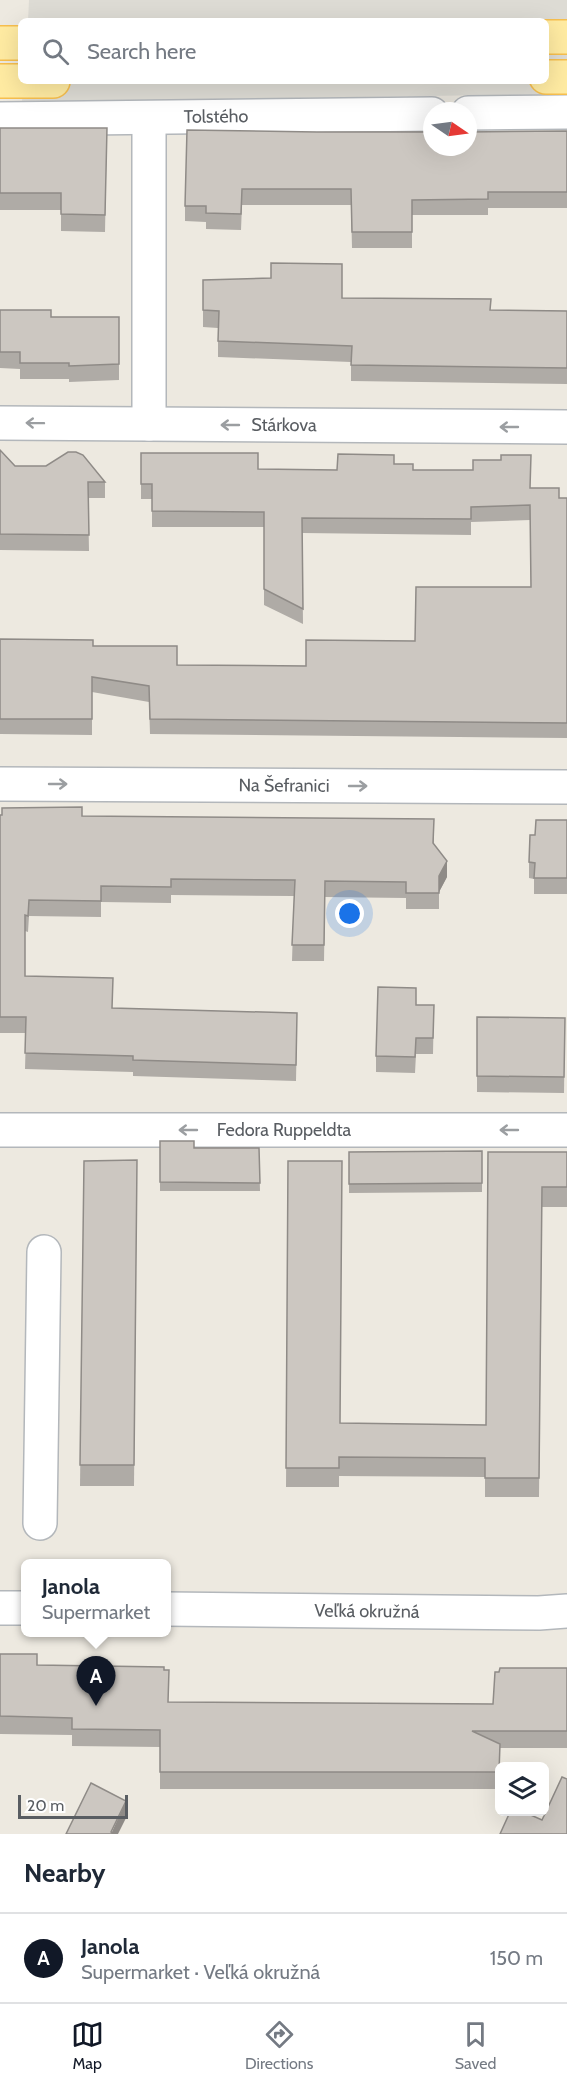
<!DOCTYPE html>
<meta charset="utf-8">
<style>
:root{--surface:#fff;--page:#f2f2f3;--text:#1f2937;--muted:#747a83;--line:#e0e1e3;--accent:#111827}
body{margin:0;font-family:Cabin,sans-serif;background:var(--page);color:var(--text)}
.controls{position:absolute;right:18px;bottom:18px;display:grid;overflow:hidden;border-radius:9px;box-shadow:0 6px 24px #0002}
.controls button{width:54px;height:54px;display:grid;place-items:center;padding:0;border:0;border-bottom:2px solid var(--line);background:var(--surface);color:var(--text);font:30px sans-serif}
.compass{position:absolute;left:423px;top:102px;width:54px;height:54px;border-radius:50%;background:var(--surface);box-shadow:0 6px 24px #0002;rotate:103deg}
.scale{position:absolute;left:18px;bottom:15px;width:110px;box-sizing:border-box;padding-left:6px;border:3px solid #595d62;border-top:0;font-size:16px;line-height:21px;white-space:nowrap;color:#595d62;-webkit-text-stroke:4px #fff;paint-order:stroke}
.you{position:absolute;left:350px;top:914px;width:21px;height:21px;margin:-15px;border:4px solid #fff;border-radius:50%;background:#1a73e8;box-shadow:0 0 0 9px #1a73e833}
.badge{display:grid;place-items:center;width:39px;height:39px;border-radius:50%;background:var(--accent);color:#fff;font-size:20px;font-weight:700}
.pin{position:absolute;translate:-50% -50px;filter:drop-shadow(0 2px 3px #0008)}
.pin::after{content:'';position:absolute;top:32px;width:21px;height:18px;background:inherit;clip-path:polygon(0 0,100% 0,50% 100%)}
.popup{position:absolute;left:21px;top:1559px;width:150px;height:78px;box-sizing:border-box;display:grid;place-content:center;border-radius:9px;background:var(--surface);filter:drop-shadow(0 2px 4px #0005);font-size:20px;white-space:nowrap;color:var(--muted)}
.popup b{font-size:22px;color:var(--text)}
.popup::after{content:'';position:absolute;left:50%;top:100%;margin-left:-12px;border:12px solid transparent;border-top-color:var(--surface)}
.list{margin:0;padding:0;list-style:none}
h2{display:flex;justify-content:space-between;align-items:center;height:78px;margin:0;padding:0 24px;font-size:26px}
h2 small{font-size:20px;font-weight:400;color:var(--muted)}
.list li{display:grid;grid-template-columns:39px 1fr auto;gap:18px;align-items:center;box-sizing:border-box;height:90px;padding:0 24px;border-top:2px solid var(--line)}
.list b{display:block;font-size:22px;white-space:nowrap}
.list p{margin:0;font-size:20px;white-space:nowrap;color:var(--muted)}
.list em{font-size:20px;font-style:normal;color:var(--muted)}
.icon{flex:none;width:33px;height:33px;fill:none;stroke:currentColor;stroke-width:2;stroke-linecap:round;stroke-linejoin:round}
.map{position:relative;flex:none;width:567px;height:1834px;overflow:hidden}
.search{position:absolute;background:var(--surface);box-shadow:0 6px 24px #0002;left:18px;right:18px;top:18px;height:66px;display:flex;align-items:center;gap:15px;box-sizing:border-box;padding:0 21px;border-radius:9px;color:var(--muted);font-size:22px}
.sheet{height:168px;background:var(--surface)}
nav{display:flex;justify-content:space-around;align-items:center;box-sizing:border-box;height:84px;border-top:2px solid var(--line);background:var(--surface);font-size:16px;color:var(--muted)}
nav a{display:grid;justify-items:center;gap:3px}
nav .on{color:var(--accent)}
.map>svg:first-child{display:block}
</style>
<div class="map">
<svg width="567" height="1834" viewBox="0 0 567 1834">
<rect width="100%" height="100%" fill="#ede9e0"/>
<path fill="#dddbd4" d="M29,0H567V94L22,102L23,81H546V21H28Z"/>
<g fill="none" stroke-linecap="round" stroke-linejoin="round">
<defs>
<g id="minor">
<path d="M468,113L567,112"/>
<path id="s1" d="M0,119L432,114"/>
<path id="s2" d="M0,423L567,427"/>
<path d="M149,424V119"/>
<path id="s3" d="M0,784L567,787"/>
<path id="s4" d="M0,1130H567"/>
<path d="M40,1523L44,1252"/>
<path d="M0,1608H26"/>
<path id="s5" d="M166,1609L539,1613L567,1611"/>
</g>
<g id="major">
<path d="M546,37H567"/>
<path d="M0,43H21"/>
<path d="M546,77H567"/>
<path d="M0,81H53"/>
</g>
</defs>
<use href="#minor" stroke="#b3b7bb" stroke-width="36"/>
<use href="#major" stroke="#f7bf4e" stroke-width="36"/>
<use href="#minor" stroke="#fff" stroke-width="33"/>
<use href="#major" stroke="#ffeba2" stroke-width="33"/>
</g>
<g fill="#afaba6">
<path d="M0,128H107L105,232L61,231V210H0Z"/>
<path d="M567,131V208H488V215H412V248H352L351,205H242L241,230L206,229V222L185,221V206L317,132Z"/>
<path d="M203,280L342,298L491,310L567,311V384L351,381V362L218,357V328L203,327Z"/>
<path d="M0,310L51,317H119V380L69,382V379H20V369L0,368Z"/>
<path d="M0,450L15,466L105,482V498H88L89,551L0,550Z"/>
<path d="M141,453L258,469L337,470L394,464L413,470L531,488L559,498H567V738L150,734L149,702L92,692V735L0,734V639L93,646L177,665L306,666L415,641L531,587L530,520L471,522V535L302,533L303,624L264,605V527H152V499H141Z"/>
<path d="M0,815L82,816L434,835V844L447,877L439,892V909H406V898L325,897L324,961H292L294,896L171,895V903L101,902V917L29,916L28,932L25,931V976L113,1008L297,1029L296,1081L133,1076V1072L25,1069L26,1033H0Z"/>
<path d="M567,820V894H534V879L529,878V862L535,835Z"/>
<path d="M416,1005H434L433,1054H416L415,1073L376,1072V1056Z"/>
<path d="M565,1018L564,1093L477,1092V1076Z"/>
<path d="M160,1141L194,1148H259L260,1191H160Z"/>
<path d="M482,1151V1192L349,1193V1152Z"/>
<path d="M488,1152H567V1207H542L539,1497H485V1477L339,1476V1487H286L288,1161L340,1423L486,1425Z"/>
<path d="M137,1160L134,1486H80L84,1161Z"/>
<path d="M0,1654L37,1665L169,1702L493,1704L567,1668V1748H500L499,1789H160V1747L72,1746V1735L0,1734Z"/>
</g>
<g fill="#8f8b87">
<path d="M447,861V877L439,892V909V876Z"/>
<path d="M126,1801V1818L118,1834H111Z"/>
</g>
<g fill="#ccc7c1" stroke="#8f8b87" stroke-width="1.5">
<path d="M0,128H107L105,215L61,214V193H0Z"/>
<path d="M187,130L317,132H432V147H468V132L567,131V192H488V199L412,200V232H352L351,189H242L241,214L206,213V206H185Z"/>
<path d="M271,263L342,264V298L491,299L490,310L567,311V368L351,365L352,346L218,341L219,311L203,310V280L271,278Z"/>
<path d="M0,310H51V317H119V364L69,366V363H20V352H0Z"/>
<path d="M0,450L15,466H46L68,452H76L83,455L105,482H88L89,535L0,534Z"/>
<path d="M141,453H258V469L337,470L338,454L394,455V464H413V470H473V460H501V455H531L530,488H559V498H567V723L150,719L149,686L92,677V719H0V639L93,640V646H177V665L306,666V640L415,641L416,587H531L530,505L471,507V519L302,518L303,609L264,589V512L152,511V484H141Z"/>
<path d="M82,807V816L434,819L433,843L447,861L439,876V893H406V882L325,881L324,945H292L295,880L171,879V887L101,886V901L29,900L28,916L25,915V976L113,978L112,1008L297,1013L296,1065L133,1060V1056L25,1053L26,1017H0V815H2V808Z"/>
<path d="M536,820H567V878H534L535,863L529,862L530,835H535Z"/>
<path d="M378,987L416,988V1005H434L433,1038H416L415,1057L376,1056Z"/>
<path d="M477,1017L565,1018L564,1077L477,1076Z"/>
<path d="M160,1141H194V1148H259L260,1183L160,1182Z"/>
<path d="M482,1151V1183L349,1184V1152Z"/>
<path d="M488,1152H567V1187H542L539,1478H485V1458L339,1457V1468H286L288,1161H342L340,1423L486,1425Z"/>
<path d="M137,1160L134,1465H80L84,1161Z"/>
<path d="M0,1654H37V1665L164,1667V1670H169L168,1702L493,1704L495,1672H499L500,1668H567V1731H472L500,1744L499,1772H160V1730L72,1729V1718L0,1716Z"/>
<path d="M562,1777L567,1779V1834H500L510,1812H524L542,1820Z"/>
<path d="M91,1783L126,1801L111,1832L114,1834H66Z"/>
</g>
<defs><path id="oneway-shaft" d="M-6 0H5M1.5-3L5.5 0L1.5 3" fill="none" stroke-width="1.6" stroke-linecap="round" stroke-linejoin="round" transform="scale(1.5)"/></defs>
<g stroke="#9b9ea1">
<use href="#oneway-shaft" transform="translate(35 423) rotate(-179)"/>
<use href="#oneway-shaft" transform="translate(230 425) rotate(-180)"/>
<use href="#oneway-shaft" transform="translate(509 427) rotate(-180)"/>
<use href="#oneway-shaft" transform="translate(58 784)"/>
<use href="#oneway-shaft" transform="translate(358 786)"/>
<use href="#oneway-shaft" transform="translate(188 1130) rotate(-180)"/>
<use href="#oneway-shaft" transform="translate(509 1130) rotate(180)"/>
</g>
<g text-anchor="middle" stroke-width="4.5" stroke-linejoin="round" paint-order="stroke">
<g font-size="18" fill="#595d62" stroke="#fff">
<text dy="6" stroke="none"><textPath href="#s1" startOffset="216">Tolstého</textPath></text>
<text dy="6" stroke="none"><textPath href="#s2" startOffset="284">Stárkova</textPath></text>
<text dy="6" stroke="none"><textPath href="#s3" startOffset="284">Na Šefranici</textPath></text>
<text dy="6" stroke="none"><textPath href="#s4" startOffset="284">Fedora Ruppeldta</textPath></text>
<text dy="6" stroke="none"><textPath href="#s5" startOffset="201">Veľká okružná</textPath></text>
</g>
</g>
</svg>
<div class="controls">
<button><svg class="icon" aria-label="layers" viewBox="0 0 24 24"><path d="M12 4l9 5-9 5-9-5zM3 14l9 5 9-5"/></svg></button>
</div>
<svg class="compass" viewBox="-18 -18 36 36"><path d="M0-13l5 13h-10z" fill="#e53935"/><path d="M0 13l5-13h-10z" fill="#747a83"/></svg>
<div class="scale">20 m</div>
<div class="you"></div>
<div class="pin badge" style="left:96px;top:1706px">A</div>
<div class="popup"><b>Janola</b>Supermarket</div>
<div class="search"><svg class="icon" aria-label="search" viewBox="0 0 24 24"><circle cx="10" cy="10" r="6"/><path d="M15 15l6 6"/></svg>Search here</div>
</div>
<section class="sheet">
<h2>Nearby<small></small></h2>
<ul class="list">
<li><span class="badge">A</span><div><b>Janola</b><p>Supermarket · Veľká okružná</p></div><em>150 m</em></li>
</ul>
</section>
<nav>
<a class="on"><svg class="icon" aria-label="map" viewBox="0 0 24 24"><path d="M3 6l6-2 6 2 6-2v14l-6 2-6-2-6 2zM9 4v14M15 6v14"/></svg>Map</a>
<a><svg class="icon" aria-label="directions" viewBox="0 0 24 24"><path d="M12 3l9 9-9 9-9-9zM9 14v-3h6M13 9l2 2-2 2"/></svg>Directions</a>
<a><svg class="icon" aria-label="saved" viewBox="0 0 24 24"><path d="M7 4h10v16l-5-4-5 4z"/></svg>Saved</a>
</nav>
